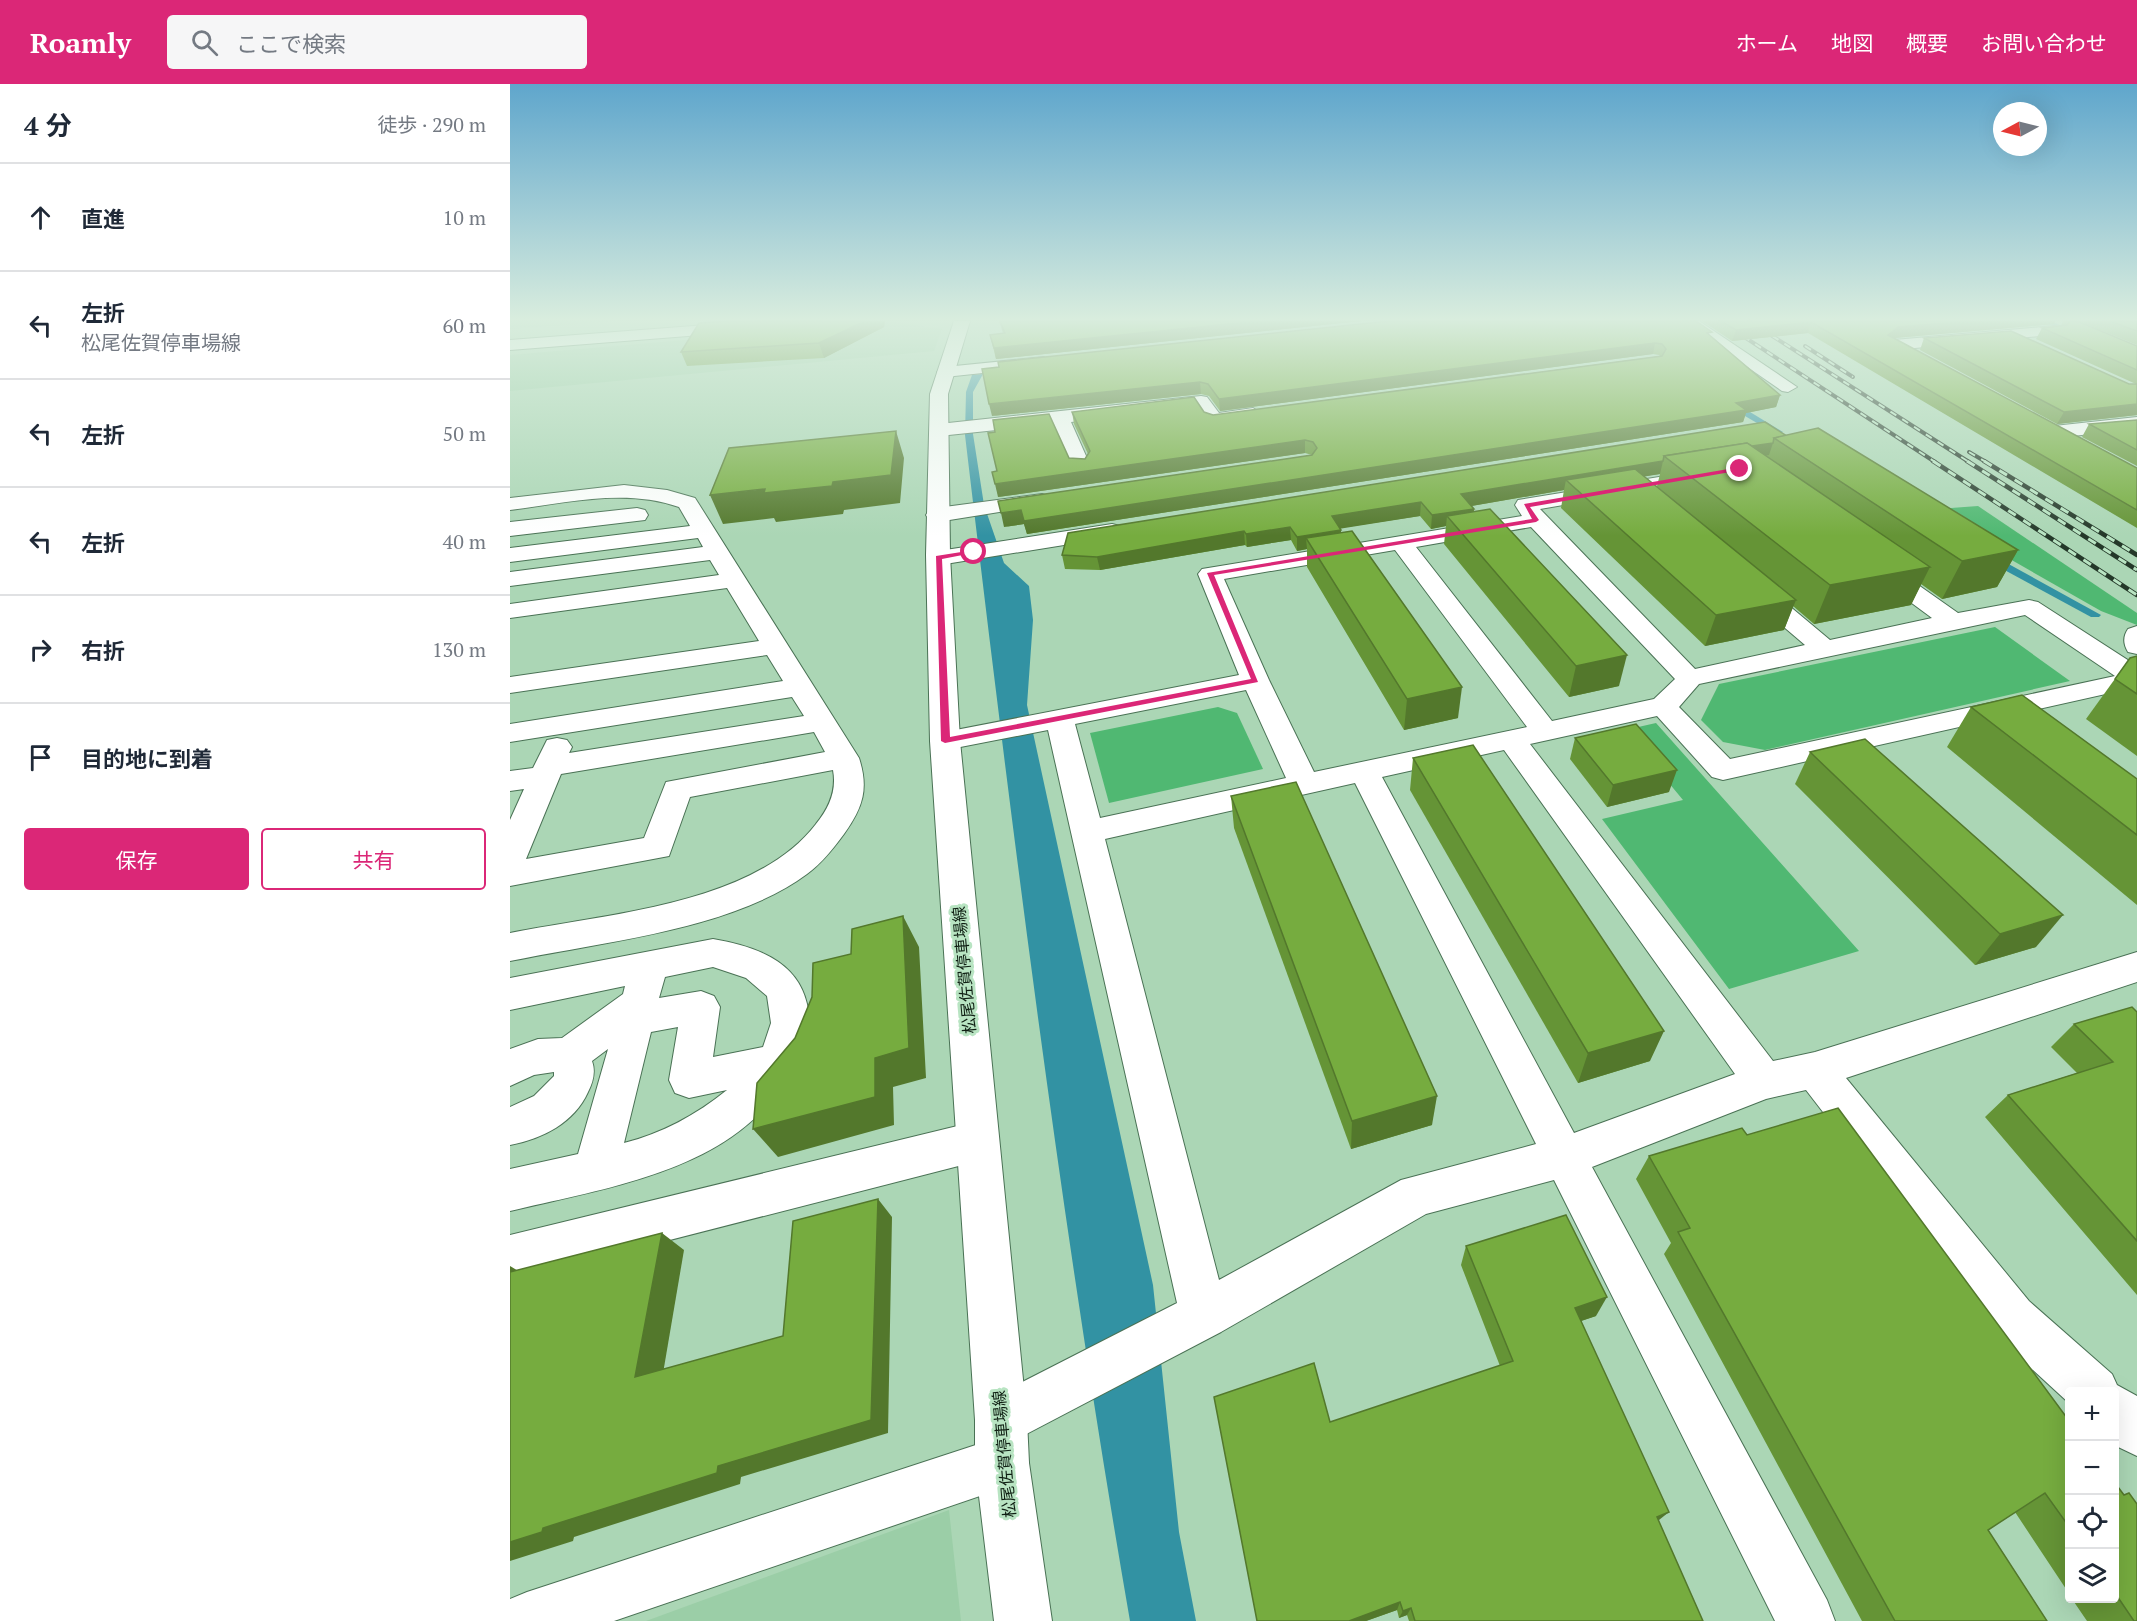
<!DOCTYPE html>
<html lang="ja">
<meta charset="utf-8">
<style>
:root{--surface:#fff;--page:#f6f6f7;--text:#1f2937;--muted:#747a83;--line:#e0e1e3;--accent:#db2777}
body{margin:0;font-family:"PT Serif","Noto Sans JP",serif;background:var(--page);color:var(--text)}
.controls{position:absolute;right:18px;bottom:18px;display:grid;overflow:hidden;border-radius:6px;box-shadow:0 6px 24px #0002}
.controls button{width:54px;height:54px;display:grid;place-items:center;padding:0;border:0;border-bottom:2px solid var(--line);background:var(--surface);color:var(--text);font:30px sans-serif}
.compass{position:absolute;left:1483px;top:18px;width:54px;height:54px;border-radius:50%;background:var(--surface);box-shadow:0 6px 24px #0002;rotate:263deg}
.stop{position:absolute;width:18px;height:18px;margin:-14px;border:4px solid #db2777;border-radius:50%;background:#fff}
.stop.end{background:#db2777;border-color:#fff;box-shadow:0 2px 6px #0008}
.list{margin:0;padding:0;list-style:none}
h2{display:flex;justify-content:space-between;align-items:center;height:78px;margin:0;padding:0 24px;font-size:26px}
h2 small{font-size:20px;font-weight:400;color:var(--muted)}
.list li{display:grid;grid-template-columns:39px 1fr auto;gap:18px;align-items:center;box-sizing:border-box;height:108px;padding:0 24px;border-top:2px solid var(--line)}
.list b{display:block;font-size:22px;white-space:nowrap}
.list p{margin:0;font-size:20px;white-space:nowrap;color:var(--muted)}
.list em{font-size:20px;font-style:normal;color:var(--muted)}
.actions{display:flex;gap:12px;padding:18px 24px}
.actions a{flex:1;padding:14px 0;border:2px solid var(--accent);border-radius:6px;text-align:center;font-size:21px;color:var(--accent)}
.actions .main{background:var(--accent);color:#fff}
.icon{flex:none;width:33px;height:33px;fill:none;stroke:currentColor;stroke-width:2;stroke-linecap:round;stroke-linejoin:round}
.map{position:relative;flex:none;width:1627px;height:1537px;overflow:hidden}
header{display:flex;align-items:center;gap:36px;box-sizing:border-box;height:84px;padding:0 30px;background:var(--accent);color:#fff}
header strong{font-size:28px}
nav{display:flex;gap:33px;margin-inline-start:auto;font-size:21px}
.search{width:420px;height:54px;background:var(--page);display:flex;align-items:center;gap:15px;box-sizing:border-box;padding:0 21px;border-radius:6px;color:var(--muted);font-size:22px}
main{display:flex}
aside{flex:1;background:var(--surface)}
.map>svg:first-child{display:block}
</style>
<header>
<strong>Roamly</strong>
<div class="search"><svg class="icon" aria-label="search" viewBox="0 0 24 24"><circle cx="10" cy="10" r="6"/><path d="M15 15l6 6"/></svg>ここで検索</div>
<nav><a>ホーム</a><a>地図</a><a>概要</a><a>お問い合わせ</a></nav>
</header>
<main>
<aside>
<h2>4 分<small>徒歩 · 290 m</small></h2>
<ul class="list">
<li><svg class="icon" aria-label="ahead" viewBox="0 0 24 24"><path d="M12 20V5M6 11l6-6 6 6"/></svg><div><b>直進</b></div><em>10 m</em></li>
<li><svg class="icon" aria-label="left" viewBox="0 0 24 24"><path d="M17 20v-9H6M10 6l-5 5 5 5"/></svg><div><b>左折</b><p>松尾佐賀停車場線</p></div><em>60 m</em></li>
<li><svg class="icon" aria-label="left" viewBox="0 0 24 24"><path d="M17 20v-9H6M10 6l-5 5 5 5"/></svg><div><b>左折</b></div><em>50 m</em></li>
<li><svg class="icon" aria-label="left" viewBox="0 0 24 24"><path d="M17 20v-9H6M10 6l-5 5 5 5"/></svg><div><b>左折</b></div><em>40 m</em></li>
<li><svg class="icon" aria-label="right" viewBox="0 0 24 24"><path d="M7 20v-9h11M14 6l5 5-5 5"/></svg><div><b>右折</b></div><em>130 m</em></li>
<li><svg class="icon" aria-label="arrive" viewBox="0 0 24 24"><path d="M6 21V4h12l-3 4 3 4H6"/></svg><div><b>目的地に到着</b></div></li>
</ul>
<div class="actions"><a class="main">保存</a><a>共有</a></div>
</aside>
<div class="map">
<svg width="1627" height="1537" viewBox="0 0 1627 1537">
<rect width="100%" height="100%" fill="#abd6b5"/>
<g fill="#9bcea7">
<path d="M0,237H110L0,245Z"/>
<path d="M384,238L432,245L424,267L0,307V271Z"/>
<path d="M439,1426L451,1537H136Z"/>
</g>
<g fill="#50b872">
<path d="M1468,422L1627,529V541L1591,527L1414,426Z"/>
<path d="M1485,543L1560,597L1255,666L1213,658L1191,636L1209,600Z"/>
<path d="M708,623L727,629L753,685L599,719L580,649Z"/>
<path d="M1146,639L1349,867L1219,905L1092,735L1173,716L1115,646Z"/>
</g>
<path fill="#3292a3" d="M473,290L463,308V350L474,421L494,479L519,502L523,536L517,621L643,1201L669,1448L686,1537H620C552,1145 502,747 455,351L456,308L462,291Z"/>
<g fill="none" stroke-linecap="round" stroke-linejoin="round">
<g fill="#3292a3" fill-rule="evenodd">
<path d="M1532,237H1540L1569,249L1562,251Z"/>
<path d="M1216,317H1222L1273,348L1266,350L1216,321Z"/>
<path d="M1476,472H1484L1591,531L1589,533H1581L1476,476Z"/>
</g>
<defs>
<g id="minor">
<path d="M1171,237H1189L1287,303L1278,308L1272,307Z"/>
<path d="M1545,242L1553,247L1551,250L1384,266L1376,261L1384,256Z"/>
<path d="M534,273L542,278L540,282L435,293L427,288L435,283Z"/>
<path d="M691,312L697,313L709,329L743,324L752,330C744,340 710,342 697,339L686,323L561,338L580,381L577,385H563L560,381L543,340L429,352L420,346L429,340Z"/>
<path d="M1627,333V345L1544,354L1535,348L1544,342Z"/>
<path d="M1192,386L1199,388L1202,392L1199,396L1030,425L1185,585L1295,561L1235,510L1232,505L1235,500L1244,498L1253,500L1320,556L1422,534L1361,489L1357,484L1361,479H1377L1448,529L1519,516L1528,518L1627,582V603L1213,696L1202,693L1147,632L1020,660L1263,977L1305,968L1627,868V898L1336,994L1519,1217L1602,1290L1607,1301L1627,1312V1372L1604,1361V1308H1560V1320L1485,1251L1296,1006L1256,1015L1082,1083L1317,1516L1325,1537H1265L1044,1096L916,1130L711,1248L503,1357L511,1360L519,1379L511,1398L104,1537H0V1515L17,1508L478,1357L473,1354L465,1336L473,1318L667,1219L538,646L435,666L425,664L420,657L425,650L729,591L688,490L692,485L1012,432L1005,421L1008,416ZM1021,443L1165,595L1144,615L1042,637L906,463ZM885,466L1017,643L804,688L759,596L714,495ZM1515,531L1605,592L1220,675L1169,623L1189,600ZM736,606L776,694L590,734L565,640ZM994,666L1225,990L1064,1049L872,693ZM845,699L1026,1060L891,1096L709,1196L595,755Z"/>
<path d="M114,401L157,406L185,414L349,674C359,705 353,723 334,750C323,765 312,779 297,790C222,846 91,858 0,877V849C95,830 244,821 306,740C319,724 327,707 323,686L180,713L159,772L0,802V736L14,705L0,707V687L23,684L37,656L47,654L57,656L62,663L59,669L294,632L282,613L0,658V640L273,597L257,571L0,609V593L249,557L217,504L0,534V520L209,491L200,476L0,502V488L193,463L188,454L0,478V464L180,442L169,423C115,404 56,419 0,426V414ZM304,648L315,668L156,698L134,754L16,775L51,690Z"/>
<path d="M532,410L539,412L543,416L539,420L427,438L419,436L416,431L419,426L427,424Z"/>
<path d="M127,424L135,426L138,431L135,436L0,452V438Z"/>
<path d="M602,440L610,442L613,447L610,452L429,481L421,479L417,474L421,469L429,467Z"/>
<path d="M1627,542V570L1618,568C1613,560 1613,552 1618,545Z"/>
<path d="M203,855C244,862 287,876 297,920C302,941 295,958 286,977C237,1085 103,1102 0,1127V1085L68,1070L98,965L82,977C86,988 83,998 78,1008C64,1039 32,1055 0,1061V1023L24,1012L44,992V988L24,991L0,1002V965L28,955L52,954L113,910L115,902L0,926V894ZM203,883L236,894L257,912L261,939L253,963L203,973L210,923L204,912L191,907L149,914L155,893ZM168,943L159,996L165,1009L179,1014L217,1006C186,1031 153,1049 114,1059L141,948Z"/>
<path d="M468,1037L483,1043L489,1057L483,1071L468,1077L0,1197V1151Z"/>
</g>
<path id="major" d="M444,237H460L438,310L440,471L450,657L517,1336L519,1379L542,1537H484L465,1379V1336L420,657L416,471L420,310Z"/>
<path id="highway" d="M249,237H311L303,242L0,266V256Z"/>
</defs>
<use href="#minor" stroke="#4a7255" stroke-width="2"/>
<use href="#major" stroke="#4a7255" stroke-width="2"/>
<use href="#highway" stroke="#4a7255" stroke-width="2"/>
<use href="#minor" fill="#fff" fill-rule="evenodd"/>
<use href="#major" fill="#fff" fill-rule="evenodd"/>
<use href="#highway" fill="#fff" fill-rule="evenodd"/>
<defs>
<g id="rail-far1">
<path d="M1210,237L1425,378"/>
<path d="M1239,237L1459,378"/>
<path d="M1295,262L1343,293"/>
<path d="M1459,368L1476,378"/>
</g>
<g id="rail">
<path d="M1423,377L1627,511"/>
<path d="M1457,377L1627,486"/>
<path d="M1474,377L1627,471"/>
</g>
</defs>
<use href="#rail-far1" stroke="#243829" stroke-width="4"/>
<use href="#rail" stroke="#243829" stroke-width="4.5"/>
<use href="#rail-far1" stroke="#b8e4c2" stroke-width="2" stroke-dasharray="7" stroke-linecap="butt"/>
<use href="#rail" stroke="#b8e4c2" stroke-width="3" stroke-dasharray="9" stroke-linecap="butt"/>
</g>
<g fill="#659436" fill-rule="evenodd">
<path d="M202,237H375L374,243L314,274L177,282L171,268L203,238Z"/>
<path d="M489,237H851L486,275L480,251L493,249Z"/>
<path d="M879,237L1201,252L1270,311L1266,323L1236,329L1233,338L517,450L514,440L494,443L802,371L795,369L488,413L559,374L575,375L578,370L564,340L562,328H694L703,331L1150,272L1149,271L1143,270L710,327L699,312L691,310L482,332Z"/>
<path d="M1192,237H1545L1544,240L1384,254L1627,384V444L1298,249L1222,257Z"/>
<path d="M1553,237H1567L1627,262V331L1547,340L1410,266L1414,254L1619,300H1626L1526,255L1532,244L1551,242Z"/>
<path d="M1568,237H1627V261Z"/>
<path d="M1627,336V382L1572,353L1579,340Z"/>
<path d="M1277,352L1508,466L1487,503L1432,515L1411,500L1401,521L1304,540L1283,522L1274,546L1195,562L1051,424L1054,406L961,422L964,425V427L1109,602L1059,613L934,460L936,442L921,445L910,432L830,444L831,448L948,634L894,646L797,483V465L787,467L781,456L737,463L735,461L590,486L555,485L552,471ZM1150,390L1147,402L1134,392Z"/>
<path d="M1627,572V672L1576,635L1620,574Z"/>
<path d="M1461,623L1627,695V821L1437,663Z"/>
<path d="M1065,654L1159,708L1097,723L1060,675Z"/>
<path d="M1300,668L1526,863L1465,881L1285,700Z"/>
<path d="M903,674L1140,977L1068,999L900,706Z"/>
<path d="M721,712L922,1041L841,1065L724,744Z"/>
<path d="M1627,928V1211L1475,1033L1498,1011L1567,989L1541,963L1564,940Z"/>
<path d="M1237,1051L1560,1338V1511L1505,1428L1478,1446L1537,1537H1352L1154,1170L1161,1159L1126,1095L1139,1072Z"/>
<path d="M956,1162L1086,1232L1071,1237L1148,1437L1193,1537H899L897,1531L889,1534L887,1526L856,1537H747L820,1338L990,1282L951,1181Z"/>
<path d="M1605,1399L1627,1537H1577L1562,1515H1605Z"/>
</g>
<g fill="#53782c">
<path d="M355,237H375L374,243L314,274L309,259Z"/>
<path d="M748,237H851L486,275L484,264Z"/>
<path d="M1460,237H1545L1544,240L1384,254L1378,251L1388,243Z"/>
<path d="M1301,238L1298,249L1222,257L1226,246Z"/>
<path d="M1145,259L1143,270L710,327L709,315Z"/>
<path d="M690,298L691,310L482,332L479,320Z"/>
<path d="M1270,311L1266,323L1236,329L1233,338L517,450L514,440L494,443L491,429L1226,319Z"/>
<path d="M1627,320V331L1547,340L1554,328Z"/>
<path d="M386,347L394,374L390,419L334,426L333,430L266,438L264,434L213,440L200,411L323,398Z"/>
<path d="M795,356V369L488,413L485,400Z"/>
<path d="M1263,359L1259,371L1172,386L1159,376Z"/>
<path d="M1153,377L1150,390L1065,404L1056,396L1054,406L950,424L951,410Z"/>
<path d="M911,418L910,432L822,446V432Z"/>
<path d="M964,425L962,438L937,432L936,442L921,445L922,431Z"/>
<path d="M780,443L781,456L737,463L736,450Z"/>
<path d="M831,446V460L796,454L797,465L787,467V453Z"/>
<path d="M734,447L735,461L590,486L587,473Z"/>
<path d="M1508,466L1487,503L1432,515L1452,477Z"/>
<path d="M1420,483L1401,521L1304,540L1320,501Z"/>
<path d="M1286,516L1274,546L1195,562L1206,531Z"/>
<path d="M1117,571L1109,602L1059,613L1066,582Z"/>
<path d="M952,603L948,634L894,646L897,615Z"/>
<path d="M1167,686L1159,708L1097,723L1103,701Z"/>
<path d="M1553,831L1526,863L1465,881L1490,850Z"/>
<path d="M393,832L409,863L416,994L383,1003L384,1041L268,1073L243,1045L365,974Z"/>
<path d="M1154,947L1140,977L1068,999L1078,969Z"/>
<path d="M927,1012L922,1041L841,1065L842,1037Z"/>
<path d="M368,1115L382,1133L378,1349L231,1393L230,1400L64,1453L63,1457L0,1477V1458L33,1444L208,1382Z"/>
<path d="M152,1149L174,1166L150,1307L125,1293Z"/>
<path d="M0,1182L25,1197L0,1192Z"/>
<path d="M1097,1213L1086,1232L1056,1242L1065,1224Z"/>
<path d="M1159,1428L1144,1440L1147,1433Z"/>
<path d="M890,1518L887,1526L856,1537H839Z"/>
<path d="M901,1524L897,1531L889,1534L893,1527Z"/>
</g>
<g fill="#76ac3f" stroke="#53782c" stroke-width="1.5">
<path d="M218,237H355L309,259L171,268L189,239Z"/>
<path d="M490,237H748L484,264L480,251L495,249Z"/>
<path d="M879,237H1186L1202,248L1197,249L1270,311L1226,319L1236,326L514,437L511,426L491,429L488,417L802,371L807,364L803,358L795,356L485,400L482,388L487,387L478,349L485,348L483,336L539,330L559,374L575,375L580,367L562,328L684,313L694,328L703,331L1152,272L1156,265L1152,260L1145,259L709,315L698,300L690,298L479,320L472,285L489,283L488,278Z"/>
<path d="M1211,237H1460L1388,243L1378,251L1627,384V426L1301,238L1226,246Z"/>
<path d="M1560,237H1567L1627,262V286L1532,244L1557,241Z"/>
<path d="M1600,237H1627V247Z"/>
<path d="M1501,247L1619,300H1627V320L1554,328L1414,254Z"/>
<path d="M1627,336V366L1579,340Z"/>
<path d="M1255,338L1277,352L1264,354L1263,359L1242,362L1237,359L1154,372L1153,377L951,410L964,425L922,431L911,418L822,432L831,446L787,453L780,443L736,450L734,447L587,473L552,471L558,449Z"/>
<path d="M1308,344L1508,466L1452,477L1264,354Z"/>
<path d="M386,347L381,391L323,398L322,402L254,409L255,405L200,411L219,364Z"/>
<path d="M1237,359L1420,483L1320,501L1154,372Z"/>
<path d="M1125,385L1286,516L1206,531L1056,396Z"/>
<path d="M980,425L1117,571L1066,582L937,432Z"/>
<path d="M842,447L952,603L897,615L796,454Z"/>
<path d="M1627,572V610L1605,595L1620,574Z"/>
<path d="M1512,611L1627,695V751L1461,623Z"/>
<path d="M1126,640L1167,686L1103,701L1065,654Z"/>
<path d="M1355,655L1553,831L1490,850L1300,668Z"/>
<path d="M963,661L1154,947L1078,969L903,674Z"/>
<path d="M786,698L927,1012L842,1037L721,712Z"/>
<path d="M393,832L399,964L365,974V1013L243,1045L247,999L285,954L302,913L303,879L341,870L342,845Z"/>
<path d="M1622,923L1627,928V1157L1498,1011L1603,978L1564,940Z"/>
<path d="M1328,1024L1560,1338V1444L1535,1409L1478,1446L1537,1537H1385L1168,1148L1180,1144L1139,1072L1232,1044L1237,1051Z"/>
<path d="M368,1115L361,1336L208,1382L207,1389L33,1444L32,1448L0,1458V1188L152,1149L125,1293L273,1252L283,1137Z"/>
<path d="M1056,1131L1097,1213L1065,1224L1159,1428L1147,1433L1193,1537H905L901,1524L893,1527L890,1518L839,1537H747L704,1313L804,1279L820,1338L1003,1277L956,1162Z"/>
<path d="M1605,1399L1614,1411L1619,1409L1627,1420V1537H1624L1605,1509Z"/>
</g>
<linearGradient id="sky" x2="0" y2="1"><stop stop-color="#5fa6cc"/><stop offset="0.52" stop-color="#d9edde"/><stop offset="1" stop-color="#d9edde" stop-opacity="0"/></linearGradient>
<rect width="1627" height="452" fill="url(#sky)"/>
<path fill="#db2777" d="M1230,383L1232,386L1020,423L1029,436L1026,438L704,491L748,598L435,659L431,657L426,472L464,466L468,468L432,475L440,653L741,595L697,489L1022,435L1014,420Z"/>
<g text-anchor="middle" stroke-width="6" stroke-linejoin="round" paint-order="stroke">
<g font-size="16" fill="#0f1f13" stroke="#b8e4c2">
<text transform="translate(454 886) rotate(-95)" y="6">松尾佐賀停車場線</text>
<text transform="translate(494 1370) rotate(-95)" y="6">松尾佐賀停車場線</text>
</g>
</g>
</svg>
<div class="controls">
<button>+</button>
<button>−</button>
<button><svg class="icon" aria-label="locate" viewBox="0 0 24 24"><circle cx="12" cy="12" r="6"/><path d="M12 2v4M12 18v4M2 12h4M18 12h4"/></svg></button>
<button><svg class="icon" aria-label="layers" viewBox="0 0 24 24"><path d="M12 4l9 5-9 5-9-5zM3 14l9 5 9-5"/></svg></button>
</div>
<svg class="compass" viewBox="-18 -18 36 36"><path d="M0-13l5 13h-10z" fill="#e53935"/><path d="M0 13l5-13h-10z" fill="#747a83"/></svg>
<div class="stop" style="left:464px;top:468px"></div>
<div class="stop end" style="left:1230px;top:385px"></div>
</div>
</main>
